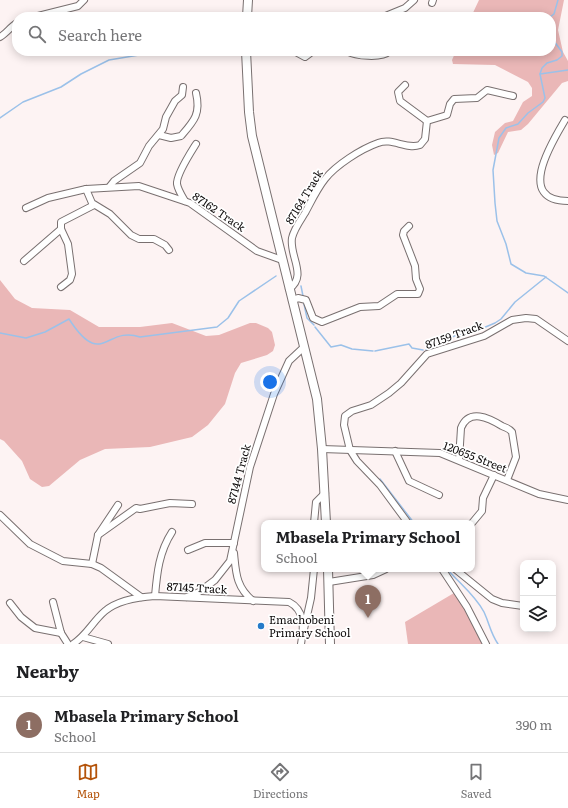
<!DOCTYPE html>
<style>
:root{--surface:#fff;--page:#f6f6f6;--text:#202124;--muted:#757577;--line:#e0e0e0;--accent:#b45309}
body{margin:0;font-family:Literata,serif;background:var(--page);color:var(--text)}
.controls{position:absolute;right:12px;bottom:12px;display:grid;overflow:hidden;border-radius:8px;box-shadow:0 2px 10px #0003}
.controls button{width:36px;height:36px;display:grid;place-items:center;padding:0;border:0;border-bottom:1px solid var(--line);background:var(--surface);color:var(--text);font:20px sans-serif}
.you{position:absolute;left:270px;top:382px;width:14px;height:14px;margin:-10px;border:3px solid #fff;border-radius:50%;background:#1a73e8;box-shadow:0 0 0 6px #1a73e833}
.badge{display:grid;place-items:center;width:26px;height:26px;border-radius:50%;background:var(--accent);color:#fff;font-size:13px;font-weight:700}
.pin{position:absolute;translate:-50% -33px;filter:drop-shadow(0 1px 2px #0008)}
.pin::after{content:'';position:absolute;top:21px;width:14px;height:12px;background:inherit;clip-path:polygon(0 0,100% 0,50% 100%)}
.popup{position:absolute;left:261px;top:520px;width:214px;height:52px;box-sizing:border-box;display:grid;place-content:center;border-radius:8px;background:var(--surface);filter:drop-shadow(0 1px 3px #0005);font-size:13px;white-space:nowrap;color:var(--muted)}
.popup b{font-size:15px;color:var(--text)}
.popup::after{content:'';position:absolute;left:50%;top:100%;margin-left:-8px;border:8px solid transparent;border-top-color:var(--surface)}
.list{margin:0;padding:0;list-style:none}
h2{display:flex;justify-content:space-between;align-items:center;height:52px;margin:0;padding:0 16px;font-size:17px}
h2 small{font-size:13px;font-weight:400;color:var(--muted)}
.list li{display:grid;grid-template-columns:26px 1fr auto;gap:12px;align-items:center;box-sizing:border-box;height:56px;padding:0 16px;border-top:1px solid var(--line)}
.list b{display:block;font-size:15px;white-space:nowrap}
.list p{margin:0;font-size:13px;white-space:nowrap;color:var(--muted)}
.list em{font-size:13px;font-style:normal;color:var(--muted)}
.icon{flex:none;width:22px;height:22px;fill:none;stroke:currentColor;stroke-width:2;stroke-linecap:round;stroke-linejoin:round}
.map{position:relative;flex:none;width:568px;height:644px;overflow:hidden}
.search{position:absolute;background:var(--surface);box-shadow:0 2px 10px #0003;left:12px;right:12px;top:12px;height:44px;display:flex;align-items:center;gap:10px;box-sizing:border-box;padding:0 14px;border-radius:16px;color:var(--muted);font-size:15px}
.sheet{height:108px;background:var(--surface)}
nav{display:flex;justify-content:space-around;align-items:center;box-sizing:border-box;height:56px;border-top:1px solid var(--line);background:var(--surface);font-size:11px;color:var(--muted)}
nav a{display:grid;justify-items:center;gap:2px}
nav .on{color:var(--accent)}
.map>svg:first-child{display:block}
</style>
<div class="map">
<svg width="568" height="644" viewBox="0 0 568 644">
<rect width="100%" height="100%" fill="#fdf3f3"/>
<g fill="#eab7b7">
<path d="M479,0H564L558,30L563,52L568,61V81L562,83L528,124L521,130L508,132L498,153L494,155L492,145L495,132L505,123L513,121L523,102L532,96V88L528,82L495,65L453,64L452,60L456,51H551V17H471Z"/>
<path d="M0,280L15,299L32,308L70,310L99,327H140L172,323L206,336L219,335L250,323H256L268,328L272,332L275,345L273,351L267,355L241,363L235,373L225,404L208,425L192,437L150,447L105,449L80,460L49,486L42,487L30,479L22,461L4,441L0,439Z"/>
<path d="M454,593L463,606L484,644H408L405,622Z"/>
</g>
<g fill="none" stroke-linecap="round" stroke-linejoin="round">
<g stroke="#9bc1e9" stroke-width="1.5">
<path d="M550,17L554,14L558,0"/>
<path d="M551,37L562,52V56L557,60L547,63L542,68L540,74L545,98L543,102L528,113L518,124L506,128L499,138L493,170L495,203L497,221L506,244L511,264L526,273L544,276L568,293"/>
<path d="M202,51L213,55"/>
<path d="M540,74L568,70"/>
<path d="M0,118L23,102L61,87L81,74L109,60L145,54L152,51"/>
<path d="M301,286L303,296"/>
<path d="M304,304L307,318L314,325"/>
<path d="M315,327L331,347L341,345L352,349L373,351"/>
<path d="M0,333L26,338L45,332L69,319C102,370 106,325 140,337L217,327L228,318L239,301L276,276"/>
<path d="M426,350L442,345L454,336L469,334L495,323L501,319L515,302L546,277"/>
<path d="M375,351L409,344L412,348L423,350"/>
<path d="M380,479L414,523"/>
<path d="M447,569C459,583 475,595 484,612C490,625 490,632 498,644"/>
</g>
<defs>
<g id="minor">
<path d="M432,3L433,0"/>
<path d="M34,17L78,6L84,0"/>
<path d="M383,17L405,8L414,0"/>
<path d="M0,37C7,33 10,27 17,23"/>
<path d="M294,51L305,57L313,51"/>
<path d="M346,51C356,56 381,59 390,51"/>
<path d="M405,85L398,92L400,101L427,121"/>
<path d="M565,120C552,142 515,201 568,201"/>
<path d="M159,135L171,138L181,136C194,121 201,114 196,93"/>
<path d="M110,186L114,181L140,163L149,146L163,129L166,117L175,101L182,95L183,87"/>
<path d="M86,189L92,203L110,214L131,235L139,239H154L165,245L169,250"/>
<path d="M185,201C182,196 178,190 177,184C176,175 191,152 196,144"/>
<path d="M26,208L48,198L86,189L139,186L190,203L257,251L282,260"/>
<path d="M24,261L61,229"/>
<path d="M61,287L70,280L72,274L68,244L61,229V222L94,205"/>
<path d="M289,289C308,276 289,256 292,238C294,229 300,221 305,213C311,202 317,189 325,179C336,165 361,149 378,143C392,137 406,150 420,145L425,139L427,121L447,115L450,104L454,99L477,98L487,90L513,96"/>
<path d="M292,301L298,298L306,300L313,318L322,322L360,307L379,306L397,294H418L420,289L416,279L415,266L403,235L404,231L409,226"/>
<path d="M322,449L440,453L539,494L568,500"/>
<path d="M395,451L409,481L439,495"/>
<path d="M459,460L461,428C469,408 489,418 502,426C506,428 509,428 512,432L516,457L507,480"/>
<path d="M0,515L30,544L63,561L92,564L101,568L141,597"/>
<path d="M314,523L316,502L325,493"/>
<path d="M408,523L380,485L357,461L350,450L344,425L345,416L352,411L371,405L389,393L401,383L427,354L484,336L512,320L526,318L536,319L568,341"/>
<path d="M472,523L482,511L483,498L494,475"/>
<path d="M98,535L136,508L140,509L170,503L192,504"/>
<path d="M188,550L205,543H234"/>
<path d="M234,553C236,573 236,587 253,601"/>
<path d="M92,564L98,535L118,505"/>
<path d="M442,569L467,607L486,644"/>
<path d="M455,569L492,599L502,603L523,606"/>
<path d="M329,582L373,575L386,569"/>
<path d="M155,596C157,573 159,552 172,532"/>
<path d="M187,597L199,592L215,580L230,561L250,467L274,394L289,361L304,347"/>
<path d="M53,602L61,633L68,644"/>
<path d="M10,603L21,617L35,628L61,633"/>
<path d="M304,629L311,598L314,569"/>
<path d="M83,637L108,644"/>
<path d="M73,644C87,635 93,621 105,611C118,600 139,597 155,596L289,602C305,610 304,628 301,644"/>
</g>
<g id="major">
<path d="M247,17L248,0"/>
<path d="M246,51L249,112L252,136L317,399L322,449L326,523"/>
<path d="M328,569L330,644"/>
</g>
</defs>
<use href="#minor" stroke="#797070" stroke-width="8"/>
<use href="#major" stroke="#797070" stroke-width="10"/>
<use href="#minor" stroke="#fff" stroke-width="6"/>
<use href="#major" stroke="#fff" stroke-width="8"/>
</g>
<circle fill="#257bc9" stroke="#fff" stroke-width="1.5" cx="261" cy="626" r="4"/>
<g text-anchor="middle" stroke-width="3.5" stroke-linejoin="round" paint-order="stroke">
<g font-size="11" fill="#0f0c0c" stroke="#fff">
<text transform="translate(304 197) rotate(-59)" y="4">87164 Track</text>
<text transform="translate(219 212) rotate(34)" y="4">87162 Track</text>
<text transform="translate(454 335) rotate(-20)" y="4">87159 Track</text>
<text transform="translate(475 457) rotate(21)" y="4">120655 Street</text>
<text transform="translate(239 474) rotate(-75)" y="4">87144 Track</text>
<text transform="translate(197 588) rotate(3)" y="4">87145 Track</text>
</g>
<g font-size="11" fill="#0f0c0c" stroke="#fff" text-anchor="start">
<text x="269" y="624">Emachobeni<tspan x="269" dy="13">Primary School</tspan></text>
</g>
</g>
</svg>
<div class="controls">
<button><svg class="icon" aria-label="locate" viewBox="0 0 24 24"><circle cx="12" cy="12" r="6"/><path d="M12 2v4M12 18v4M2 12h4M18 12h4"/></svg></button>
<button><svg class="icon" aria-label="layers" viewBox="0 0 24 24"><path d="M12 4l9 5-9 5-9-5zM3 14l9 5 9-5"/></svg></button>
</div>
<div class="you"></div>
<div class="pin badge" style="left:368px;top:618px;background:#8d6e63">1</div>
<div class="popup"><b>Mbasela Primary School</b>School</div>
<div class="search"><svg class="icon" aria-label="search" viewBox="0 0 24 24"><circle cx="10" cy="10" r="6"/><path d="M15 15l6 6"/></svg>Search here</div>
</div>
<section class="sheet">
<h2>Nearby<small></small></h2>
<ul class="list">
<li><span class="badge" style="background:#8d6e63">1</span><div><b>Mbasela Primary School</b><p>School</p></div><em>390 m</em></li>
</ul>
</section>
<nav>
<a class="on"><svg class="icon" aria-label="map" viewBox="0 0 24 24"><path d="M3 6l6-2 6 2 6-2v14l-6 2-6-2-6 2zM9 4v14M15 6v14"/></svg>Map</a>
<a><svg class="icon" aria-label="directions" viewBox="0 0 24 24"><path d="M12 3l9 9-9 9-9-9zM9 14v-3h6M13 9l2 2-2 2"/></svg>Directions</a>
<a><svg class="icon" aria-label="saved" viewBox="0 0 24 24"><path d="M7 4h10v16l-5-4-5 4z"/></svg>Saved</a>
</nav>
